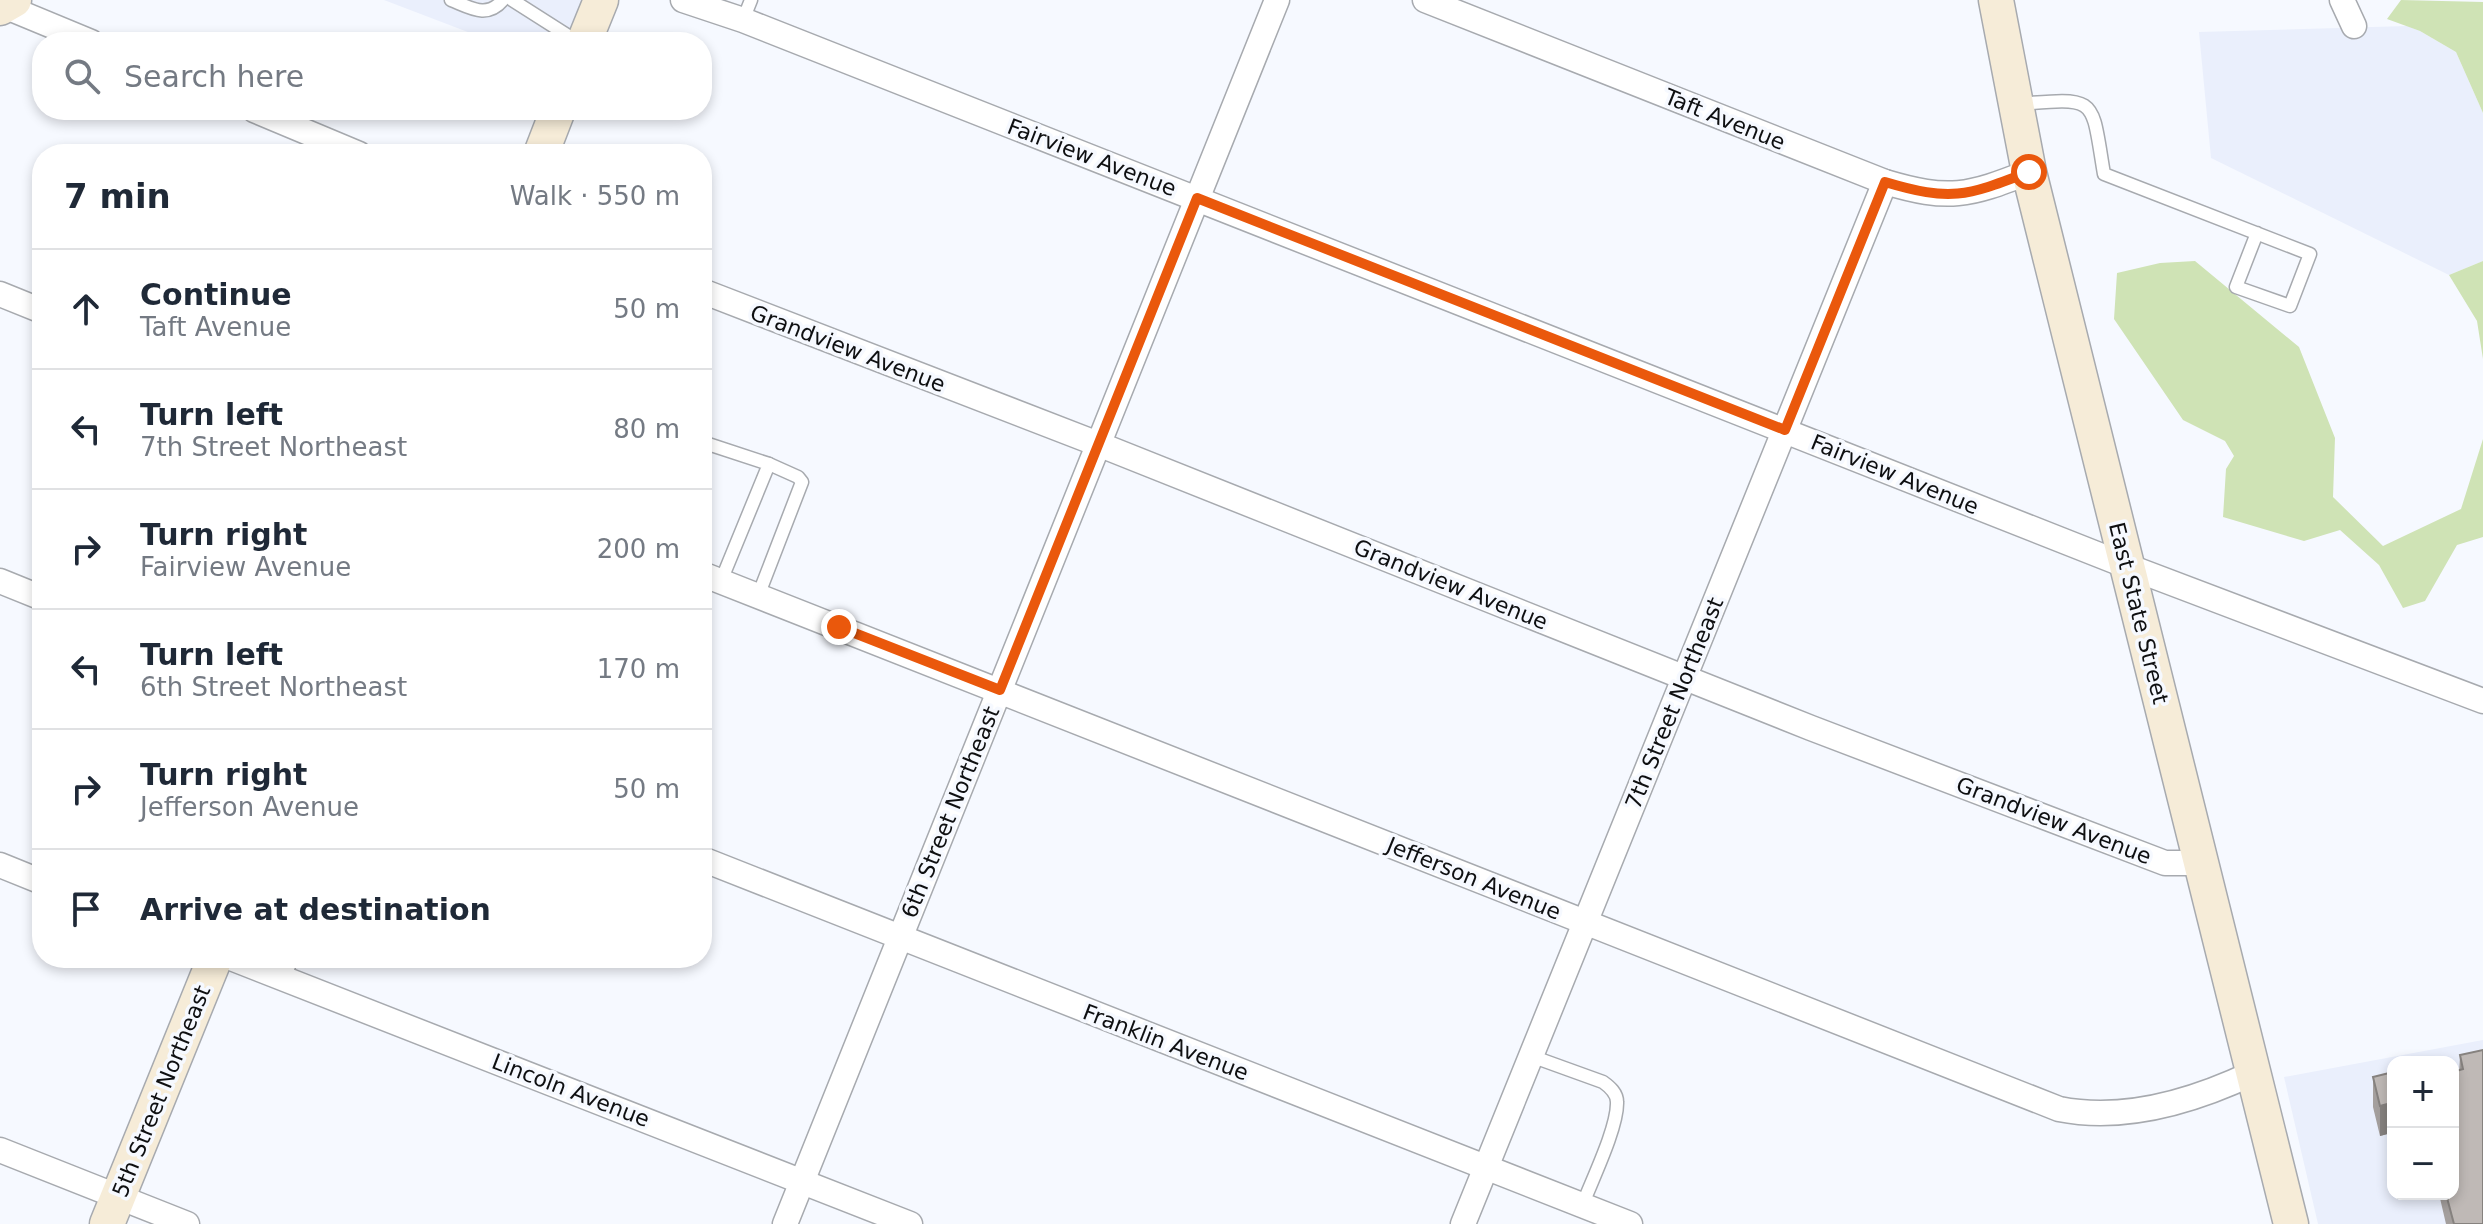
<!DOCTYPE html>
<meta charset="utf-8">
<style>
:root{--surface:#fff;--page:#f2f2f3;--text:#1f2937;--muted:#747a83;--line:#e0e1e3}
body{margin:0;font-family:"DejaVu Sans",sans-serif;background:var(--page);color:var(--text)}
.controls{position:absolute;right:24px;bottom:24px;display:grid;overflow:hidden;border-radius:16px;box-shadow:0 4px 12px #0003}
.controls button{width:72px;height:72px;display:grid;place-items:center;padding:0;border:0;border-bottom:2px solid var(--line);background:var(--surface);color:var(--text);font:40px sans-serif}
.stop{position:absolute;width:24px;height:24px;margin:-18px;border:6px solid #ea580c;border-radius:50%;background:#fff}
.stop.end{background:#ea580c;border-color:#fff;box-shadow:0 2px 8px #0008}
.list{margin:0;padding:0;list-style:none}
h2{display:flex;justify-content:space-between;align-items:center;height:104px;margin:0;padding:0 32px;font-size:34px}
h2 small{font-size:26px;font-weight:400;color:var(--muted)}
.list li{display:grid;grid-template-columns:52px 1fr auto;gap:24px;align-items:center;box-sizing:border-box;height:120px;padding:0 32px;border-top:2px solid var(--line)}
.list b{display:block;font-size:30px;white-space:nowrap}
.list p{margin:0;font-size:26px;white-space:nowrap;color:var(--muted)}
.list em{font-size:26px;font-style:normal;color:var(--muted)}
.icon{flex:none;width:44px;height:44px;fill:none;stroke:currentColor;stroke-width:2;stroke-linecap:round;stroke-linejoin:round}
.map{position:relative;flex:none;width:2483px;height:1224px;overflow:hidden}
.search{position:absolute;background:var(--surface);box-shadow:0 4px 12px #0003;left:32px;top:32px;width:680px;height:88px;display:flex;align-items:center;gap:20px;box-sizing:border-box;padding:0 28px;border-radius:32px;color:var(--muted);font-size:30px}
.panel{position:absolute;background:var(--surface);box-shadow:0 4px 12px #0003;left:32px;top:144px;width:680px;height:824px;border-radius:32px}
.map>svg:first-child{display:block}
</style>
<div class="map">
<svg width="2483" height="1224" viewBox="0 0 2483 1224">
<rect width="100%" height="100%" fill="#f6f9ff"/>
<g fill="#eaeffc" fill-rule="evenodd">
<path d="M384,0H595L578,42H494Z"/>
<path d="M2407,26L2420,31L2456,52L2483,113V261L2449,275L2211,158L2199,32Z"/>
<path d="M2483,1040V1224H2318L2284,1077ZM2393,1062H2453V1194H2393Z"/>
</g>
<g fill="#cfe3b5">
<path d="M2401,0L2483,2V125V113L2456,52L2420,31L2387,19Z"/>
<path d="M2195,261L2299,347L2335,438L2333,497L2383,546L2461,509L2483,439V537L2457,545L2425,601L2403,608L2379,565L2340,530L2304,541L2223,517L2226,469L2234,456L2225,441L2183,420L2114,319L2117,273L2160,263Z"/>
<path d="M2483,261V359L2477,321L2449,275Z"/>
</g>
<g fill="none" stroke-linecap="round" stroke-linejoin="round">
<defs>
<g id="lane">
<path d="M451,0C471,8 487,19 503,0"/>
<path d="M512,0L578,42"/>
<path d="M743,20L751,0"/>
<path d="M2019,104C2099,97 2091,97 2104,174L2310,254L2290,306L2236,287L2257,233"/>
<path d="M702,442L769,464L721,581"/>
<path d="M758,596L802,482L798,477L769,464"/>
<path d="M284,979L292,958"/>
<path d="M1531,1056L1603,1082C1610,1087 1617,1093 1617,1102C1618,1127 1592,1180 1582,1206"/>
</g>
<g id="street">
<path d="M683,0L743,20L2127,566L2483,701"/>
<path d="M1425,0L1885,182C1949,201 1968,196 2029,172"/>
<path d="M2342,0L2354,26"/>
<path d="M4,6L91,42"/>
<path d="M254,110L359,154"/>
<path d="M702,291L1098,444L1811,728L2165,863H2202"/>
<path d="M0,294L42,311"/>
<path d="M702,574L2059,1109C2124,1122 2194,1101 2253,1073"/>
<path d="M0,581L42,598"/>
<path d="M702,859L1630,1224"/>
<path d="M0,865L42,882"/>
<path d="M231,958L910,1224"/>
<path d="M0,1150L187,1224"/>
<path d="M785,1224L1277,0"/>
<path d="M1463,1224L1885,182"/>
</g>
<g id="secondary">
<path d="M1996,0L2029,172L2291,1224"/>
<path d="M0,8L14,0"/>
<path d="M584,42L601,0"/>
<path d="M541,154L558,110"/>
<path d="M107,1224L215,958"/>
</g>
</defs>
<use href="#lane" stroke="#a7aaaf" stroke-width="15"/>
<use href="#street" stroke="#a7aaaf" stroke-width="27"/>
<use href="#secondary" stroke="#a7aaaf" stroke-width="37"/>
<use href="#lane" stroke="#fff" stroke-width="12"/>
<use href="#street" stroke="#fff" stroke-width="24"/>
<use href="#secondary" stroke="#f6ecd8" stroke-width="34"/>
</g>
<g fill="#a49f9d">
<path d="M2483,1050V1224H2446L2439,1194H2453L2460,1055Z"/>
<path d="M2393,1072V1141L2391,1133L2380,1136L2373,1107V1077Z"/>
</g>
<path fill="#86827f" d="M2391,1103V1133L2380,1136V1106Z"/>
<g fill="#bfb9b6" stroke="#86827f" stroke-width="2">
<path d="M2483,1050V1224H2454L2446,1194H2453V1072L2463,1069L2460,1055Z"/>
<path d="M2393,1072V1111L2391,1103L2380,1106L2373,1077Z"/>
</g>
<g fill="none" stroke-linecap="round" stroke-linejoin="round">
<path stroke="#ea580c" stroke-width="10" d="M839,627L1000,690L1197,198L1785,430L1885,182C1952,202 1966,196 2029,172"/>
</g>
<g text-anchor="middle" stroke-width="7" stroke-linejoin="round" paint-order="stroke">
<g font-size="22" fill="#0e0f11" stroke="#f6f9ff">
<text transform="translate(1725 119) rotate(22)" y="8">Taft Avenue</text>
<text transform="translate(1092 157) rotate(21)" y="8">Fairview Avenue</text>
<text transform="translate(848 348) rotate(21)" y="8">Grandview Avenue</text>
<text transform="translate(1895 474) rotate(22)" y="8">Fairview Avenue</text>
<text transform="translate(1451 584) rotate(22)" y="8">Grandview Avenue</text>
<text transform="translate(2139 613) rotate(76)" y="8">East State Street</text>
<text transform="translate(1674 703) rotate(-68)" y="8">7th Street Northeast</text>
<text transform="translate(950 812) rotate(-68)" y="8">6th Street Northeast</text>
<text transform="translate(2054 820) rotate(21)" y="8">Grandview Avenue</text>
<text transform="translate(1474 878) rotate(22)" y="8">Jefferson Avenue</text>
<text transform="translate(1166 1042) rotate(21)" y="8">Franklin Avenue</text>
<text transform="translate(571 1090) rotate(21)" y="8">Lincoln Avenue</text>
<text transform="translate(161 1091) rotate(-68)" y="8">5th Street Northeast</text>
</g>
</g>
</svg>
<div class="controls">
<button>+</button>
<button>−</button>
</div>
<div class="stop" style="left:2029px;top:172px"></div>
<div class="stop end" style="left:839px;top:627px"></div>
<div class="search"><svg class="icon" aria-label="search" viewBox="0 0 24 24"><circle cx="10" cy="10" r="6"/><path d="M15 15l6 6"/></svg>Search here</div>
<section class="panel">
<h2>7 min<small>Walk · 550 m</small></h2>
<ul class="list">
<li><svg class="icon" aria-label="ahead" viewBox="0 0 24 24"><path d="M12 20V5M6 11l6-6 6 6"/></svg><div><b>Continue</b><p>Taft Avenue</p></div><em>50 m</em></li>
<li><svg class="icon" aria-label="left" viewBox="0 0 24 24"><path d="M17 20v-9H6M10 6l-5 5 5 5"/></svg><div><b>Turn left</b><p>7th Street Northeast</p></div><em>80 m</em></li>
<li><svg class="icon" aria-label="right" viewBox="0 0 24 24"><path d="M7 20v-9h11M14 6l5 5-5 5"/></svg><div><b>Turn right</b><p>Fairview Avenue</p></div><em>200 m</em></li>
<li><svg class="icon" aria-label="left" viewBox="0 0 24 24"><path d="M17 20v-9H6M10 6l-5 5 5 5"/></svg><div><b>Turn left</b><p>6th Street Northeast</p></div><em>170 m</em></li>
<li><svg class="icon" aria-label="right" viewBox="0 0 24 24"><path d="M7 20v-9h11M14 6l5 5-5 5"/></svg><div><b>Turn right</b><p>Jefferson Avenue</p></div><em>50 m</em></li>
<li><svg class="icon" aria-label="arrive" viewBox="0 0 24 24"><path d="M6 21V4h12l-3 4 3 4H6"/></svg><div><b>Arrive at destination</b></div></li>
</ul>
</section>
</div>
